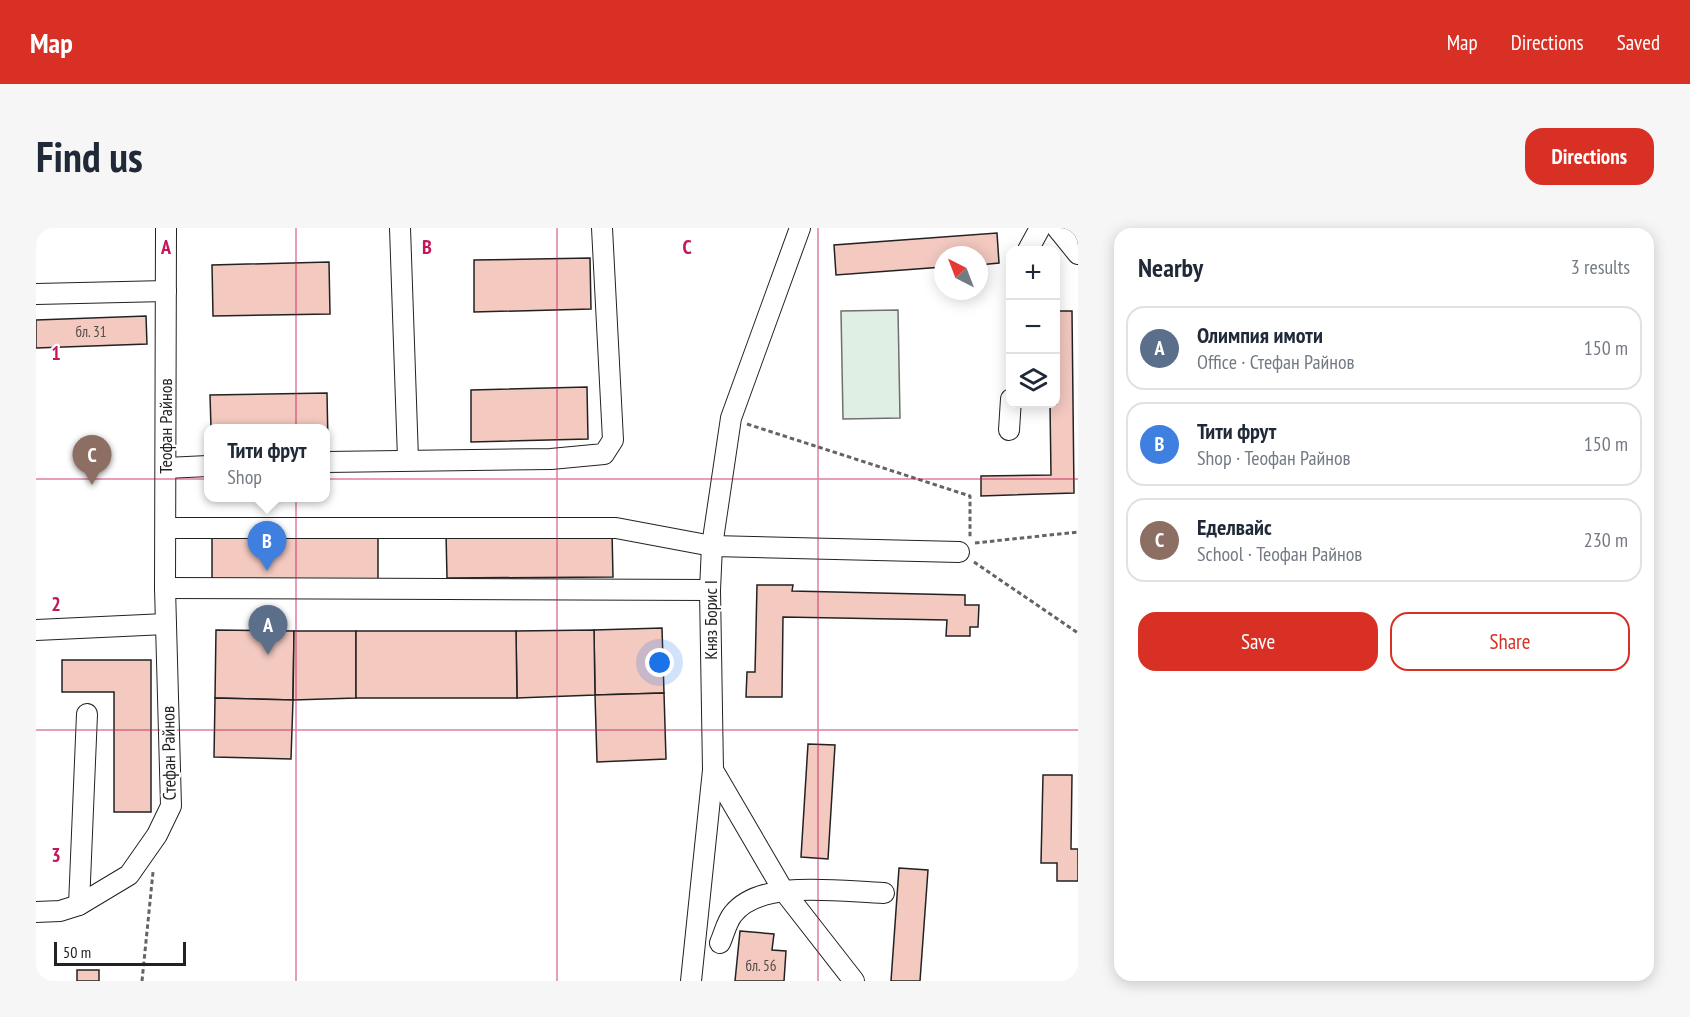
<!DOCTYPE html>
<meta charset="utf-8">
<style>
:root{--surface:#fff;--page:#f6f6f7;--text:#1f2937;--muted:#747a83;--line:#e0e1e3;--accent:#d93025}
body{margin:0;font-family:"PT Sans Narrow",sans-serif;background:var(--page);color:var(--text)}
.controls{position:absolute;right:18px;top:18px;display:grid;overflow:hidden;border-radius:12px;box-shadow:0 3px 15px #0003}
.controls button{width:54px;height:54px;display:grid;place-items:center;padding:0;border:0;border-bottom:2px solid var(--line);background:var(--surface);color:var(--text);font:30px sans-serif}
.compass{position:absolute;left:898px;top:18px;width:54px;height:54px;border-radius:50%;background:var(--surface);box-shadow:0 3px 15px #0003;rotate:318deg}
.scale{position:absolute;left:18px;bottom:15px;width:132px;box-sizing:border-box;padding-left:6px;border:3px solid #222;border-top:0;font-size:16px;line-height:21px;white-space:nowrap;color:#222;-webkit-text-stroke:4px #fff;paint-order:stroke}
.you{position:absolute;left:624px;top:435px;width:21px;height:21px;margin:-15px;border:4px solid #fff;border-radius:50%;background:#1a73e8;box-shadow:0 0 0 9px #1a73e833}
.badge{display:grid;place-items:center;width:39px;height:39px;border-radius:50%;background:var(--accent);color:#fff;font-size:20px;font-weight:700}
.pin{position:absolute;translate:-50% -50px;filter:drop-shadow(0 2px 3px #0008)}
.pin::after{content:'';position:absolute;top:32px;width:21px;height:18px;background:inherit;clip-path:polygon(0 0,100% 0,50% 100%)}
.popup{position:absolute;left:168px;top:196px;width:126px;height:78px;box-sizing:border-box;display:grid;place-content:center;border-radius:12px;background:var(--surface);filter:drop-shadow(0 2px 4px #0005);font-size:20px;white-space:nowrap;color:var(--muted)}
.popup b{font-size:22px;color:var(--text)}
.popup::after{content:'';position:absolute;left:50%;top:100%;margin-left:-12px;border:12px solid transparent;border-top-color:var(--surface)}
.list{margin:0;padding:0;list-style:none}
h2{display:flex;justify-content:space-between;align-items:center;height:78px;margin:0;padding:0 24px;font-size:26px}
h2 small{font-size:20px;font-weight:400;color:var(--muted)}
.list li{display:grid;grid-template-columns:39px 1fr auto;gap:18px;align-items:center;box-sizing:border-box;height:84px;margin:0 12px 12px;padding:0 12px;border:2px solid var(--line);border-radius:18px}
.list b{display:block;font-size:22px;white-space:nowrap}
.list p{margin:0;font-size:20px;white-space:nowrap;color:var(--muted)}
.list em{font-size:20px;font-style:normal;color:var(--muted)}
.actions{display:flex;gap:12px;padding:18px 24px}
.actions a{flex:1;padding:14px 0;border:2px solid var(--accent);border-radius:18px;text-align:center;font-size:21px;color:var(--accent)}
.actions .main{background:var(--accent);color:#fff}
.icon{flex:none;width:33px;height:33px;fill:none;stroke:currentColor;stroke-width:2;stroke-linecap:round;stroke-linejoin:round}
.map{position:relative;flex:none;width:1042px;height:753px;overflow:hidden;border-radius:18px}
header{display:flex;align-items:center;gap:36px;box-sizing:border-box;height:84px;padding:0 30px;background:var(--accent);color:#fff}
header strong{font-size:28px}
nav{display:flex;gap:33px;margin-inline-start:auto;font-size:21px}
.intro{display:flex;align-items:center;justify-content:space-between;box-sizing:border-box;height:144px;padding:0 36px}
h1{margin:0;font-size:42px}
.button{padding:15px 27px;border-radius:18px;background:var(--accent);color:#fff;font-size:21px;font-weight:700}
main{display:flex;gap:36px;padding:0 36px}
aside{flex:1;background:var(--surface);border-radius:18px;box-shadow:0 3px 15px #0003}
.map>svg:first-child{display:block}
</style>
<header>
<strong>Map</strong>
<nav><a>Map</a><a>Directions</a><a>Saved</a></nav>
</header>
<div class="intro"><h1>Find us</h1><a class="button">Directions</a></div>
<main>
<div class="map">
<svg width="1042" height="753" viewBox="0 0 1042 753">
<rect width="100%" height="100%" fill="#fff"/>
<path fill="#e0efe3" stroke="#6f6f6f" stroke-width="1.5" d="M862,82L864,190L807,191L805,83Z"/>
<g fill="#f3c9c0" stroke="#222" stroke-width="1.5">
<path d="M961,5L963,35L943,37V27H907V39L800,47L798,17Z"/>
<path d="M554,30L555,81L438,84V32Z"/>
<path d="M293,34L294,86L177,88L176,37Z"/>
<path d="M1020,83H1036L1038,265L945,268V248L1015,247L1014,176H1020Z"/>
<path d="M110,88L111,116L0,120V92Z"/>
<path d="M551,159L552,211L435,214V162Z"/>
<path d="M291,165L292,217H290V200H175L174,167Z"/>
<path d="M576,303L577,349L411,350L410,305Z"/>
<path d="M342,305V353L176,355V307Z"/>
<path d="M721,357H757L756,363L929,367V377H943L942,399H934V408H910L911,392L747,389L746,469H710L711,444H719Z"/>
<path d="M626,400L628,465L559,467L558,402Z"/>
<path d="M180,402L258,403L257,472L179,470Z"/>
<path d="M558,402L559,467L481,470L480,403Z"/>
<path d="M258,403H320V470L257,472Z"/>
<path d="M320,403H480L481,470H320Z"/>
<path d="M26,432H115V584H78V464H26Z"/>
<path d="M628,465L630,531L561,534L559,467Z"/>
<path d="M179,470L257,472L255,531L178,529Z"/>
<path d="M772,516L799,517L792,631L765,629Z"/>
<path d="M1007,547H1036L1035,621H1042V653H1021V635H1005Z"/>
<path d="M863,640L892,642L884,753H855Z"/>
<path d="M704,703L738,706L736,722L750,723L748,753H699Z"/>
<rect x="41" y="742" width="22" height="11"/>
</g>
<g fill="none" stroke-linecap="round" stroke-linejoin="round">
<defs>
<g id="minor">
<path d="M364,0L372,231"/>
<path d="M1021,0L1042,26"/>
<path d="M992,22L1004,0"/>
<path d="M0,66L130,63"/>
<path d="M973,202L975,171"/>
<path d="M290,234L515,231L568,226L577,212L566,0"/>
<path d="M130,240L172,238"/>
<path d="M130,300H580L676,318L923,324"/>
<path d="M129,360L674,362"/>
<path d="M0,402L130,396"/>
<path d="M677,542L747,662L818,753"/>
<path d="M43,677L51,486"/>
<path d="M0,684L24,683L43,677L93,647L121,607L135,578L129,360L130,0"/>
<path d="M684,715C688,706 691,693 697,686C725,650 807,664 848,665"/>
<path d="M655,753L677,542L674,362L676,318L695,190L764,0"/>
</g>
</defs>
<use href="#minor" stroke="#222" stroke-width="22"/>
<g stroke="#646464" stroke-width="3" stroke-dasharray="4.5 3" stroke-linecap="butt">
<path d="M711,196L934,268V309"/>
<path d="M939,315L1042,304"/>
<path d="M938,334L1042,405"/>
<path d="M106,753L117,644"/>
</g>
<use href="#minor" stroke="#fff" stroke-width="20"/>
</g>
<path fill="none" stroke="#c2185b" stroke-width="1.5" stroke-opacity="0.55" d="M260,0V753M521,0V753M782,0V753M0,251H1042M0,502H1042"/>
<g text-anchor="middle" stroke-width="4.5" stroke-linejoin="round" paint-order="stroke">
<g font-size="15" fill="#564c4a">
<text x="55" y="109">бл. 31</text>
<text x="725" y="743">бл. 56</text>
</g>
<g font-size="18" fill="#222" stroke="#fff">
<text transform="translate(130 198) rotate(-90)" y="6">Теофан Райнов</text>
<text transform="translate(675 392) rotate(-90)" y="6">Княз Борис I</text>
<text transform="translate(133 525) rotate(-91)" y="6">Стефан Райнов</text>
</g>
</g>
<g font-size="20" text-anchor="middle" font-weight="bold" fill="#c2185b" stroke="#fff" stroke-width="4.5" stroke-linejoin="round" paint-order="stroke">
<text x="130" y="26">A</text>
<text x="391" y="26">B</text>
<text x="651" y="26">C</text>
<text x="20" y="132">1</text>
<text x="20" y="383">2</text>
<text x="20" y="634">3</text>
</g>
</svg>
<div class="controls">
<button>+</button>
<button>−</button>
<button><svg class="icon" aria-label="layers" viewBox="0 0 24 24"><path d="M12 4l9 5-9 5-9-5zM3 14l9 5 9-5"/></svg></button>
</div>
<svg class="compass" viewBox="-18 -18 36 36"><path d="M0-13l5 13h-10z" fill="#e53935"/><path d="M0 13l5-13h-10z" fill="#747a83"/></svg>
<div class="scale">50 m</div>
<div class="you"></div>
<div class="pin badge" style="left:232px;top:427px;background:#5c6f8a">A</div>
<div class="pin badge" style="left:231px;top:343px;background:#3f7fe0">B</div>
<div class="popup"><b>Тити фрут</b>Shop</div>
<div class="pin badge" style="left:56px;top:257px;background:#8d6e63">C</div>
</div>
<aside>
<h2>Nearby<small>3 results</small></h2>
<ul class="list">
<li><span class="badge" style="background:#5c6f8a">A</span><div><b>Олимпия имоти</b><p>Office · Стефан Райнов</p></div><em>150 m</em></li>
<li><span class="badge" style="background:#3f7fe0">B</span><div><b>Тити фрут</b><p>Shop · Теофан Райнов</p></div><em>150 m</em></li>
<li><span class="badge" style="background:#8d6e63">C</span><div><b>Еделвайс</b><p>School · Теофан Райнов</p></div><em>230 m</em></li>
</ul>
<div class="actions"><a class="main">Save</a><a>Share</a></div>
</aside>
</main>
